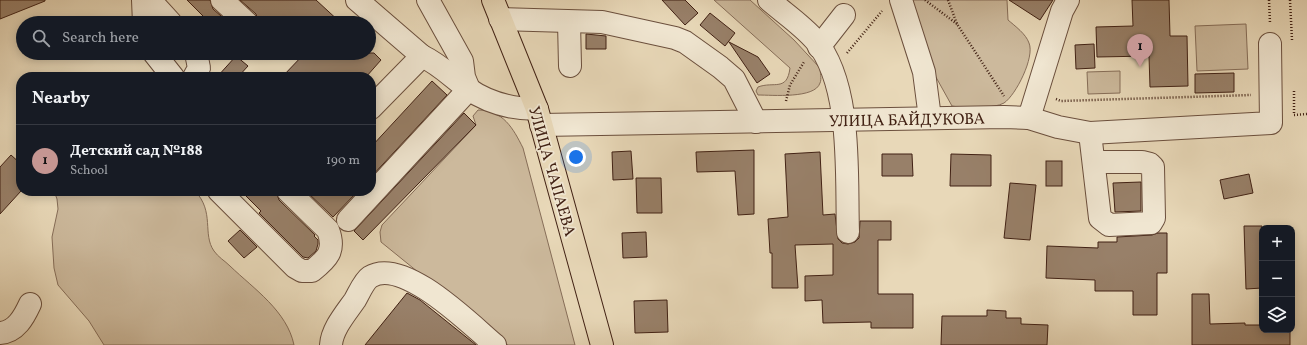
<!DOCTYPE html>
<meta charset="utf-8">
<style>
:root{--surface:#171b24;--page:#20242c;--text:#f1f3f6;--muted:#9ea1a6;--line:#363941;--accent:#c59692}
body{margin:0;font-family:Vollkorn,serif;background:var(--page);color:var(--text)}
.controls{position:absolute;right:12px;bottom:12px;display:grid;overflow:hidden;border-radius:8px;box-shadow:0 2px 10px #0003}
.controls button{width:36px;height:36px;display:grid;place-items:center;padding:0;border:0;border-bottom:1px solid var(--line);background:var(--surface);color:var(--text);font:20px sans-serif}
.you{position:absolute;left:576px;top:157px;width:14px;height:14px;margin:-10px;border:3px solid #fff;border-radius:50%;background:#1a73e8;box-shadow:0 0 0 6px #1a73e833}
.badge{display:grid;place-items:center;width:26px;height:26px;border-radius:50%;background:var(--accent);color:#111;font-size:13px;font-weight:700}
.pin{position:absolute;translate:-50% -33px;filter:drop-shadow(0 1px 2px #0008)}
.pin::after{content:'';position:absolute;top:21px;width:14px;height:12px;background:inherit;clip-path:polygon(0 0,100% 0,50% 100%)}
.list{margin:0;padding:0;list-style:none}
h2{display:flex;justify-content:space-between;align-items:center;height:52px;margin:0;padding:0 16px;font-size:17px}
h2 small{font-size:13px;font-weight:400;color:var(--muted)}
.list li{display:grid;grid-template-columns:26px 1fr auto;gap:12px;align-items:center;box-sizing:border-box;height:72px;padding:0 16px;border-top:1px solid var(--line)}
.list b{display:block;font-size:15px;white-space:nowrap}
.list p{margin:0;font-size:13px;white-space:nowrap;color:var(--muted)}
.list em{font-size:13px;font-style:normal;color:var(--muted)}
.icon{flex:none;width:22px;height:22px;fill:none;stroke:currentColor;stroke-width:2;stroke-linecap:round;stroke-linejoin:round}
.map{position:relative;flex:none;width:1307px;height:345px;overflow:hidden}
.search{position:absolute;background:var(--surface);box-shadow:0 2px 10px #0003;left:16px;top:16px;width:360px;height:44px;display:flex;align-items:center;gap:10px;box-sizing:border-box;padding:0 14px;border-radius:22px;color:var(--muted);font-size:15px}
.panel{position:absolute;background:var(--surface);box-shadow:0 2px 10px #0003;left:16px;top:72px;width:360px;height:124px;border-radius:16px}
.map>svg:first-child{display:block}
</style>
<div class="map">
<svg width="1307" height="345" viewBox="0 0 1307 345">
<rect width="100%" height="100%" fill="#e8d8b8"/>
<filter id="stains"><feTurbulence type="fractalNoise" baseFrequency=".005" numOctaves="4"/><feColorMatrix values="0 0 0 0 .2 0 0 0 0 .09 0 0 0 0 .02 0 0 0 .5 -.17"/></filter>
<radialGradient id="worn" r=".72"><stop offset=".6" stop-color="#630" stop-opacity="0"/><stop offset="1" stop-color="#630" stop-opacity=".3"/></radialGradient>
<g fill="#ccb99c" stroke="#866d58">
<path d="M714,0H750L794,40L820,68C820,72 822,79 820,83C815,99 772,95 758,95L756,91L758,87C774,81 787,92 790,68Z"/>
<path d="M908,0H1007L1008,20C1015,26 1026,34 1029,43C1035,57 1016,95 1004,103C994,109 962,108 952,106L932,70Z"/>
<path d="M1246,24L1248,69L1197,71L1195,26Z"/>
<path d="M1120,71V93L1088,94L1087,72Z"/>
<path d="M478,110C503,110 513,128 523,148L575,345H508L381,242L380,232L382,225L476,125L473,116Z"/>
<path d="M54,191H195C215,212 202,234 214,251C218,257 225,261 230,266C254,289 287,311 294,345H104L89,321L58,285L54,268L52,237L58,209L57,199Z"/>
</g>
<g fill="#988069" stroke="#412114">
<path d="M0,0H45V1L0,19Z"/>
<path d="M187,0H210L213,9L229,23H210Z"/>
<path d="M240,0H316L341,23H259L256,14Z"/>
<path d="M662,0H685L698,13L685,25Z"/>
<path d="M1009,0H1053L1040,20Z"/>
<path d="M1132,0H1169L1170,36H1187L1188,86L1150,87L1149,56L1097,57L1096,27L1133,26Z"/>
<path d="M710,13L735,33L725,46L700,25Z"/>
<path d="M586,34L606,36V49H586Z"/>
<path d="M729,42L758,57L770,74L757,83Z"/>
<path d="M1094,44L1095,68L1076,69L1075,45Z"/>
<path d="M305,53H374L381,60L366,77H282Z"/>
<path d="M236,56L248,66L238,77H217Z"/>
<path d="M1234,73V92L1195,93V74Z"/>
<path d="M432,81L447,95L371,177V147Z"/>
<path d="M464,113L476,125L363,240L354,231Z"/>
<path d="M754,150V214L738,215L735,171L697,172L696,152Z"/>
<path d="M631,151L633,179L613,180L612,152Z"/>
<path d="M820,152L823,215L835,214L838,239L842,243L848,244L855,242L859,238L860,221H891V240H878V294H913V328H871V322L823,323L822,300L805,301V276L833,275V244L795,245L798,288H772V253H770L768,219L788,217L785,154Z"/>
<path d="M882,154H912L913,176H882Z"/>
<path d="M951,154L991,155V186H950Z"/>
<path d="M11,155L21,164V191L0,214V167Z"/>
<rect x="1046" y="161" width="16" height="25"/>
<path d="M1249,174L1253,193L1224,199L1220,180Z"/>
<path d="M636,178H661L662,213H637Z"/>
<path d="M1141,182V211L1115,212L1113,183Z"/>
<path d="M1010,183L1036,185L1030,240L1004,238Z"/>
<path d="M241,191H276L279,200L315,235L314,236L318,240V244L316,251L308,258L303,257L259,213L261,211Z"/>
<path d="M306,191H358L333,217Z"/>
<path d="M1244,226H1262V288L1246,289Z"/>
<path d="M240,230L257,247L244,258L228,241Z"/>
<path d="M646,232L647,257L623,258L622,233Z"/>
<path d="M1158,233H1167V273H1157V315H1133V291H1095V280L1046,278L1047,246L1098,248V242H1117V237L1152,235Z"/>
<path d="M407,293L420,300L476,345H365Z"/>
<path d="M1192,294H1209L1210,324L1245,323V325H1262V330H1290V345H1192Z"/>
<path d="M667,300L668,332L635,333L634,301Z"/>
<path d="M987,310L1006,311V318H1021V324L1048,325L1047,345H941L942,316H987Z"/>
</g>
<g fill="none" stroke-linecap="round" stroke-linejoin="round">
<defs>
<g id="minor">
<path d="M143,0L144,23"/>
<path d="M150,0L171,23"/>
<path d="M222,0L247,23"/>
<path d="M357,0L422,56"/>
<path d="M769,0C784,13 802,25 815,40C853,85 846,176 848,232"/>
<path d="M901,0L924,72L930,118"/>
<path d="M500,19L602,22L675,38L685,42L720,67L734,79L756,122"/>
<path d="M569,22L570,66"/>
<path d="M819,47L844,15"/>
<path d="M154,53L173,77"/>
<path d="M194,77L199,68L196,53"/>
<path d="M371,108L422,56C439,64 452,77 467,88C488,103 512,109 537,109"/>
<path d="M1029,118L1062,11L1068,0"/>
<path d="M541,125L1004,117L1029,118L1058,127L1090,133L1271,123L1270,44"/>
<path d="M1090,133L1100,218L1109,225L1151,223L1154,218L1153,167L1150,164L1142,162H1094"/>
<path d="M219,191L295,267L302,271H312C327,259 336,251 328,230L288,191"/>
<path d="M348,220L469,89L464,77L462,61L428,0"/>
<path d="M0,333C16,332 24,317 30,304"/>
<path d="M331,345C332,329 346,313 355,300C359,293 364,281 370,277C403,256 471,325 495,345"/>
</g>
<path id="major" d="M493,0L537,109L602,345"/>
</defs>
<use href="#minor" stroke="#6b4f3d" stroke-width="24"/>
<use href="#major" stroke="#412114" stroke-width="24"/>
<g stroke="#412114" stroke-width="2.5" stroke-dasharray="1 2" stroke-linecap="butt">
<path d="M925,0L957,24"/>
<path d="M948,0L957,24L1004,96"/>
<path d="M1269,0L1270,23"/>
<path d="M1290,0L1292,40"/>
<path d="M847,53L882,11"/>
<path d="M1294,91V115"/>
<path d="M1056,99L1061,101L1251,95"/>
<path d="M786,101L790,85L804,62"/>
<path d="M1294,115L1307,114"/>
</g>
<use href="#minor" stroke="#f0e6d1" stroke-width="22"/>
<use href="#major" stroke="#e8d8b8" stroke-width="22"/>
</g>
<g text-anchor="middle" stroke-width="3.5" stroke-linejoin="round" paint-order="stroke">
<g font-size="16" fill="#412114" stroke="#f0e6d1">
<text transform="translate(907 119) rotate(-1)" y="6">УЛИЦА БАЙДУКОВА</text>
<text transform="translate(553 171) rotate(74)" y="6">УЛИЦА ЧАПАЕВА</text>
</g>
</g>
<rect width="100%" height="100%" filter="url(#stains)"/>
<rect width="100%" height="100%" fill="url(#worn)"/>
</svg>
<div class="controls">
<button>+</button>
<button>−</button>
<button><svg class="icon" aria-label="layers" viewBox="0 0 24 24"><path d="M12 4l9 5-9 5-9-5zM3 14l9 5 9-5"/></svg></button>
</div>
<div class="you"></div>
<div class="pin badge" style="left:1140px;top:67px">1</div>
<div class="search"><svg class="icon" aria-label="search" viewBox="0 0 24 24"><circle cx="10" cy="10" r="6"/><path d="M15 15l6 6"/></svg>Search here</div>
<section class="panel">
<h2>Nearby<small></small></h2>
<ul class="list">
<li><span class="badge">1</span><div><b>Детский сад №188</b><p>School</p></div><em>190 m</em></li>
</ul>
</section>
</div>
